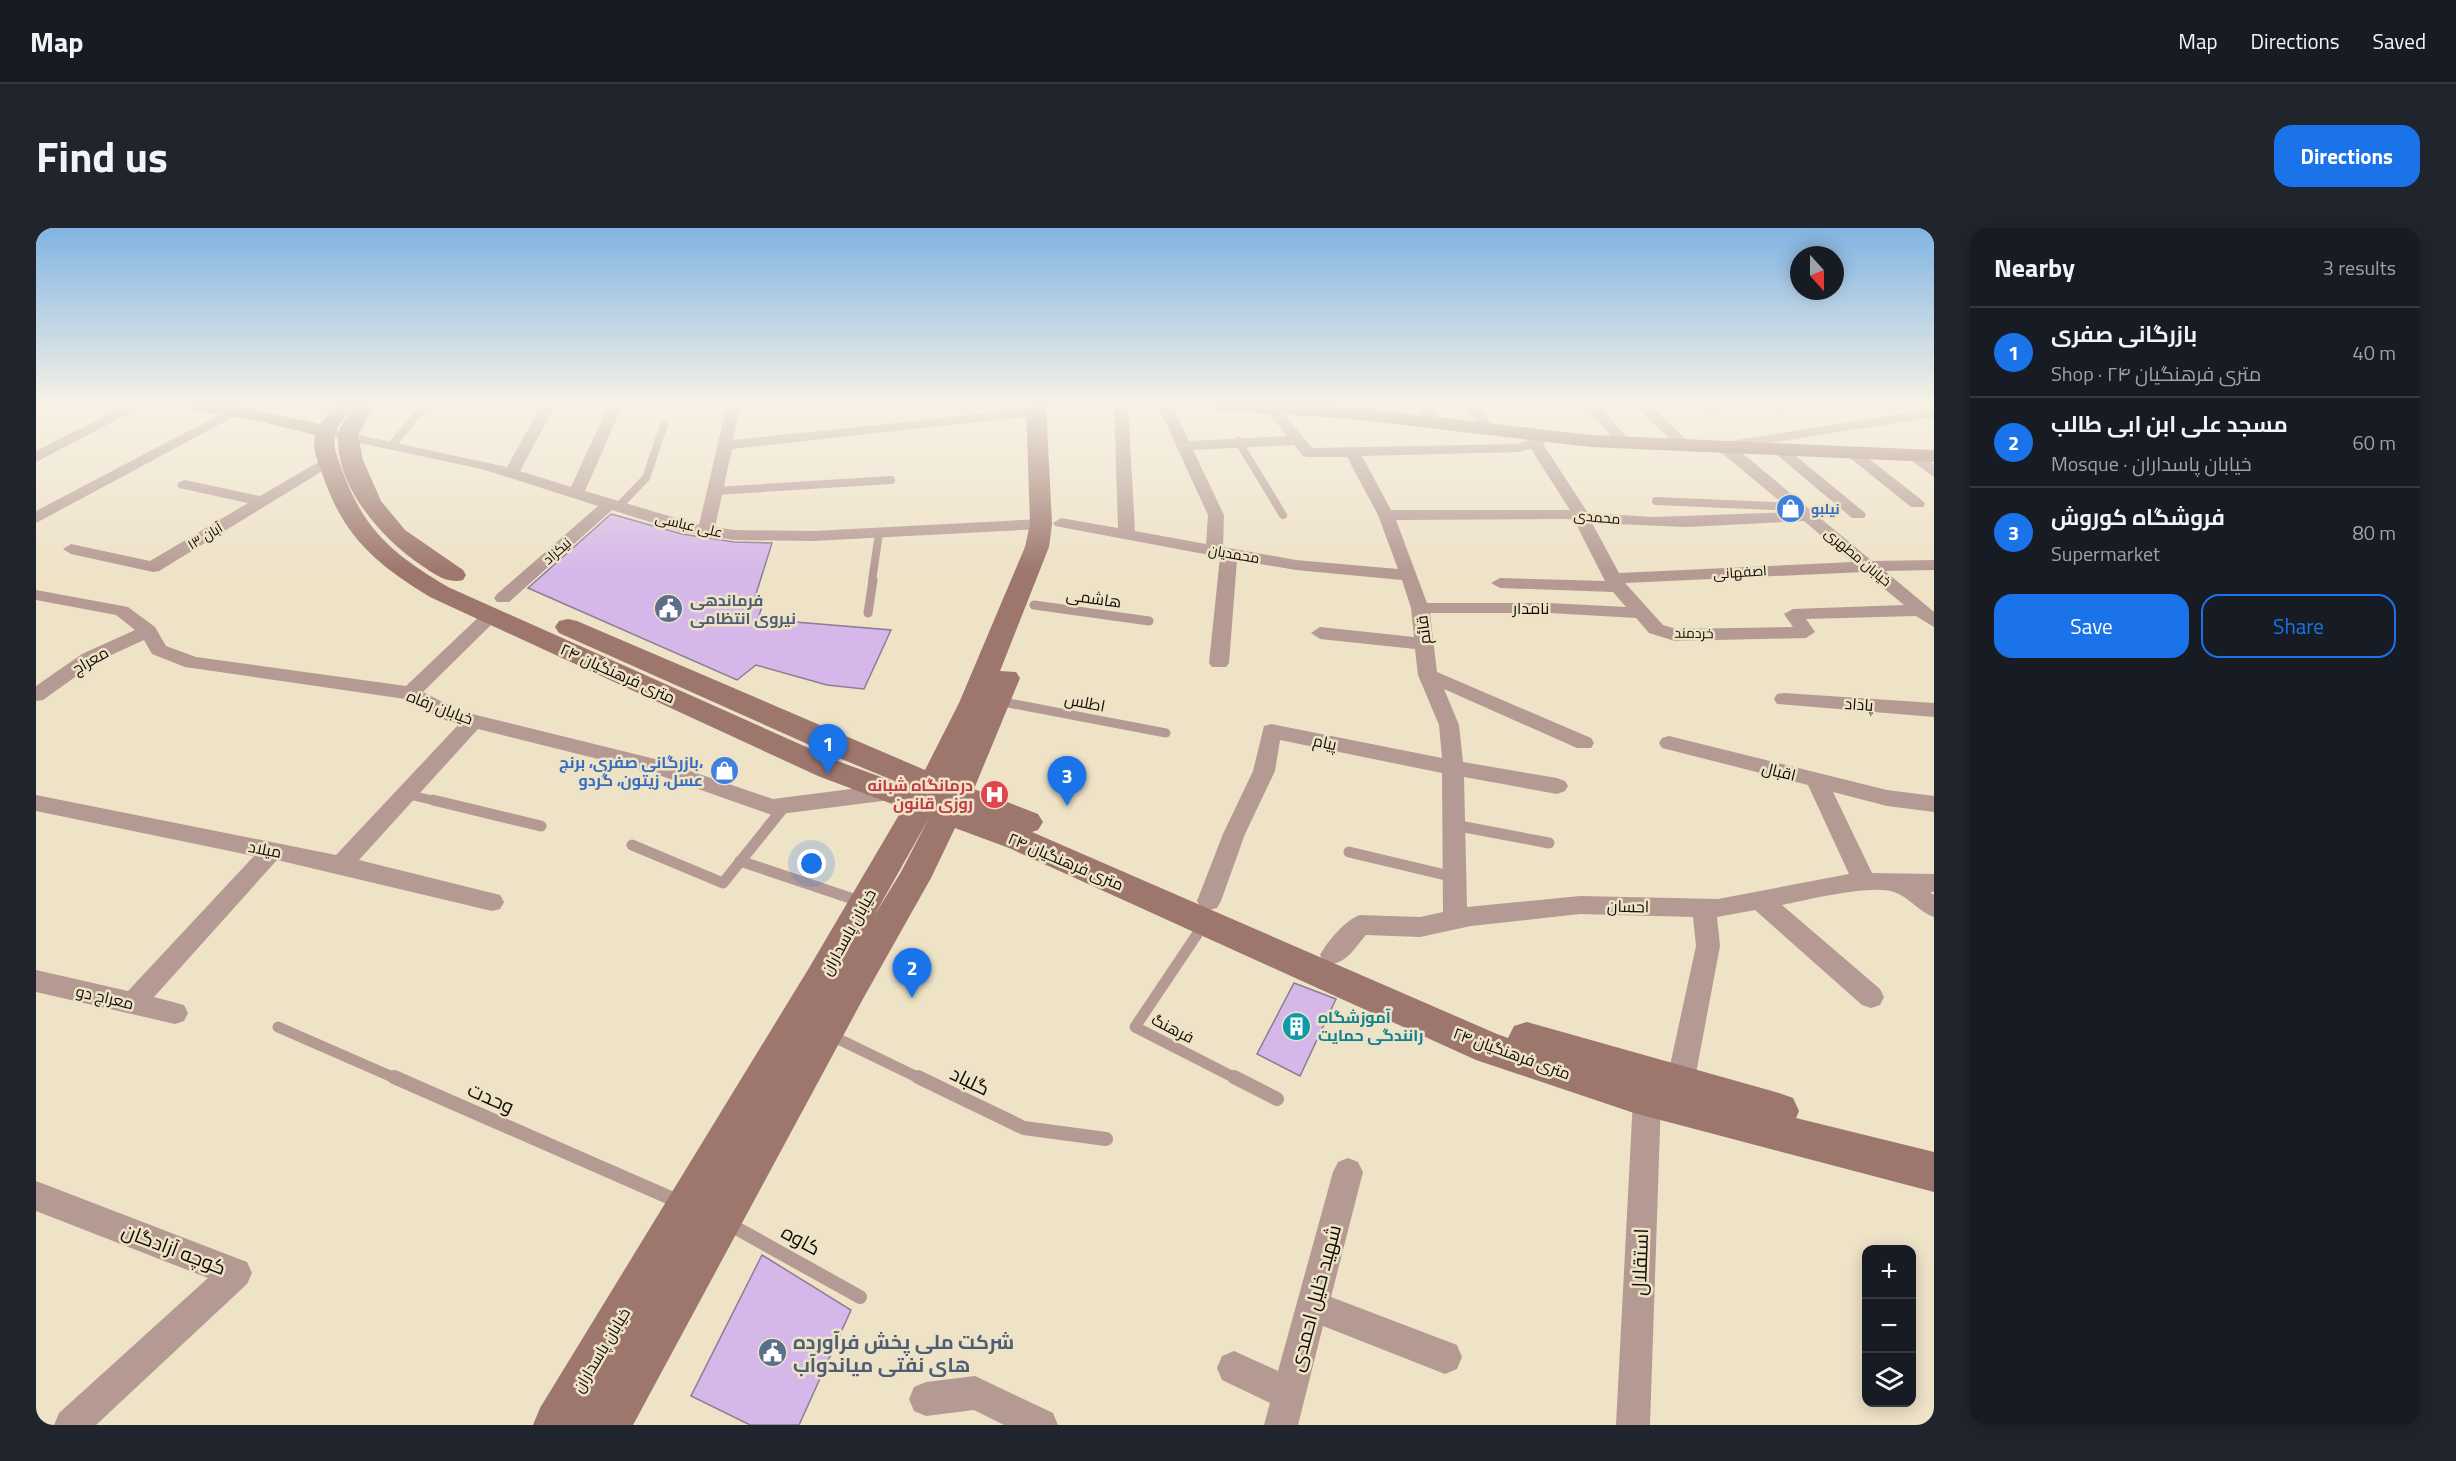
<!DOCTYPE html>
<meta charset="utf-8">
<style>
:root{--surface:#171b24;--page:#20242c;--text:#f1f3f6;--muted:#9ea1a6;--line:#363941;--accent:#1a73e8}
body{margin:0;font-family:"Titillium Web",Cairo,sans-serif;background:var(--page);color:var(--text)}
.controls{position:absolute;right:18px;bottom:18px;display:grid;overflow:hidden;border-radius:12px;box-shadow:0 3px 15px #0003}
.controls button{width:54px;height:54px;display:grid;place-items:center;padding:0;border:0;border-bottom:2px solid var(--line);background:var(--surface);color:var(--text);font:30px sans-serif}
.compass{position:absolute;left:1754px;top:18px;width:54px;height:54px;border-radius:50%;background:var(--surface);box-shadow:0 3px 15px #0003;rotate:159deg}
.you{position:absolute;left:776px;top:636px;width:21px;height:21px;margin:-15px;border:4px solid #fff;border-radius:50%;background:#1a73e8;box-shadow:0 0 0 9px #1a73e833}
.badge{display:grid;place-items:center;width:39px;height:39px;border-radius:50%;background:var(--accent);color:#fff;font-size:20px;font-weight:700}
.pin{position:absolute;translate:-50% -50px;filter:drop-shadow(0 2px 3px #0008)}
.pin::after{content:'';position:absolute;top:32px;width:21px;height:18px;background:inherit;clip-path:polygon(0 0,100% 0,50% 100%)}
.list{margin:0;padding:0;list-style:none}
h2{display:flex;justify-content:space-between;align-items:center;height:78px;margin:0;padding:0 24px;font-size:26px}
h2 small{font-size:20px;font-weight:400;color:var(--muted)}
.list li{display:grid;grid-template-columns:39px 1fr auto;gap:18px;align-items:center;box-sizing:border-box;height:90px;padding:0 24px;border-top:2px solid var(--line)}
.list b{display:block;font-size:22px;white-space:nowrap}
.list p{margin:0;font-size:20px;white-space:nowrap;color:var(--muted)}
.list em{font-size:20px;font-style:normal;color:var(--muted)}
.actions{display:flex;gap:12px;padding:18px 24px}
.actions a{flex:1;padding:14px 0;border:2px solid var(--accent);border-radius:18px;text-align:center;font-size:21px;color:var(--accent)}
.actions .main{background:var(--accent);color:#fff}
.icon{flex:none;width:33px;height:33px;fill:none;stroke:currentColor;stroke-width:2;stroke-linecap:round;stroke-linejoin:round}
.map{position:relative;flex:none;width:1898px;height:1197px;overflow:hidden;border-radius:18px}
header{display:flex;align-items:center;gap:36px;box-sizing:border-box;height:84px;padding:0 30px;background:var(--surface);border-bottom:2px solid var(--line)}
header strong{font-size:28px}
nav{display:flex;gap:33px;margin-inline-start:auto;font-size:21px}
.intro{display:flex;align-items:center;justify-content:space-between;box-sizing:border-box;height:144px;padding:0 36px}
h1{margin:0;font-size:42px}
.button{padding:15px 27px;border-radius:18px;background:var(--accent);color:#fff;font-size:21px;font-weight:700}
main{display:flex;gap:36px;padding:0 36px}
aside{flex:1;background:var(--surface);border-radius:18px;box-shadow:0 3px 15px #0003}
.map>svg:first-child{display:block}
</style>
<header>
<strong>Map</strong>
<nav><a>Map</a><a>Directions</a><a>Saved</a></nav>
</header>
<div class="intro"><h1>Find us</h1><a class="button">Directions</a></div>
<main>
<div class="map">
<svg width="1898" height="1197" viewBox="0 0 1898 1197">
<rect width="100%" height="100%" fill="#eee2c7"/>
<g fill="#d5b8e9" stroke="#8b7d95" stroke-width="1.5">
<path d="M575,286L646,306L698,314L736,315L719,369L728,372L722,391L855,402L828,461L791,457L720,437L701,452L492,360Z"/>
<path d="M1258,755L1300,771L1264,848L1221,826Z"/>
<path d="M726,1027L815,1082L763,1197H714L655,1168Z"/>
</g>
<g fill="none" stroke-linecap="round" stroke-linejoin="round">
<g stroke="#b59a94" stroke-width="8">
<path d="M1202,213L1247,287"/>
<path d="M356,217L390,176"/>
<path d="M680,263L855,252"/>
<path d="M1620,273L1760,279"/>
<path d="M582,279L610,250L628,197"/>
<path d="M836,353L843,305"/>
</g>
<g stroke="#b59a94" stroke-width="9">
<path d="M998,377L1113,393"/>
<path d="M832,385L837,352"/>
<path d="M962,473L1130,505"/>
<path d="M370,566L404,574"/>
</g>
<g stroke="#b59a94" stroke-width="11">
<path d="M397,572L505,598"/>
<path d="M1418,597L1513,615"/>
<path d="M596,617L687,655L748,579"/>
<path d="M1313,624L1418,649"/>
<path d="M704,633L826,674"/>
<path d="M1168,696L1099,799L1201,851"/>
<path d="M242,799L361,851"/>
<path d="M792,806L885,851"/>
</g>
<g stroke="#b59a94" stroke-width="14">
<path d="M358,849L646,975"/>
<path d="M882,849L988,900L1070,911"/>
<path d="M1198,849L1241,871"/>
<path d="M691,995L824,1069"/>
</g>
<g fill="#b59a94" fill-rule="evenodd">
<path d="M93,176H111L0,234V223Z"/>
<path d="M506,176H520L484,243L535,259L573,176H587L549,263L663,297L691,176H705L697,212L1000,180L1005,181V187L696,221L679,299L698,302L777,303L1005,291L1013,296L1005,301L777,313L698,312L646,304L576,282L473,374H461L458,370L461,366L562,278L446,241L290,208L283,204L290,200L471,239Z"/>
<path d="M1078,176H1092L1099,303L1170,316L1172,287L1121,176H1135L1153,213L1251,208L1226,176H1240L1276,220L1481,216L1511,205L1518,209L1507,216L1552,285L1618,289L1757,284L1681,221L1679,218L1681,215L1898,181V189L1700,220L1836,333L1898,332V342L1849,343L1898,384V399L1880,388L1770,391L1779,404L1770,410L1639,413L1613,405L1600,390L1513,385H1394L1401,444L1555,510L1558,515L1555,520H1541L1408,461L1423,497L1427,534L1521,550L1529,553L1532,558L1529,563L1521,566L1428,549L1431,679L1544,668L1682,671L1813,646L1772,557L1626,520L1623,515L1626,510L1633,508L1851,562L1898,568V584L1851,578L1797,564L1836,645L1898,646V664H1894L1898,667V689C1883,684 1873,669 1858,664C1836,656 1771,672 1746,677L1844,761L1848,769L1844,777L1835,780L1826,777L1719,682L1681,689L1684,718L1658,856L1654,865L1644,868L1634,865L1630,856L1660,718L1657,689L1544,686L1435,698L1384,709L1330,707C1318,720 1308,741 1288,734L1284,727C1292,713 1309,692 1324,687L1384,689L1407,684L1406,545L1244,512L1239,543L1209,606L1185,673L1181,680L1173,682L1165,680L1161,673L1187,606L1217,543L1228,498L1235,496L1406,530L1403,497L1382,447L1379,421L1284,411L1275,405L1284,399L1378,409L1375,380L1366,352L1260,342L1201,332L1193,435L1190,439H1176L1173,435L1184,329L1019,298L1017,295L1025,290L1082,300ZM1258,217L1267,228L1272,229H1311L1342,287L1362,341L1260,332L1187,319L1188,287L1157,222ZM1495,221L1534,282H1355L1326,228L1483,224ZM1530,291L1538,292L1569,353L1464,350L1455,355L1464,360L1577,364L1590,379L1513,375H1391L1360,292ZM1768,293L1816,334L1583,345L1556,295L1650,299ZM1828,344L1868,377L1757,381L1748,386L1757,399L1640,401L1627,397L1589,355Z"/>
<path d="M1380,176H1394L1406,196L1404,199H1394Z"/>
<path d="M1429,176H1443L1458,202L1456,205H1446Z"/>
<path d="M1548,176H1562L1593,212L1595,215L1593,218H1583Z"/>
<path d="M1598,176H1613L1655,216L1657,219L1655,222H1645Z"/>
<path d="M1664,176H1680L1684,181L1677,185Z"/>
<path d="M1736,176H1752L1754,179L1747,183Z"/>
<path d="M1808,176H1822L1823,177L1816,181Z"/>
<path d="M198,179L203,180V186L0,295V283Z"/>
<path d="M1745,219L1750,220L1828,284L1830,287L1828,290H1816L1740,226L1738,223Z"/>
<path d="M1818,221L1823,223L1887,273L1889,276L1887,279H1875L1813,229L1810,226Z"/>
<path d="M1878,223L1898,236V249L1873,231L1870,228Z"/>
<path d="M293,228L301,233L298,236L123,343L117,344L35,326L27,321L35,316L114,333L212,275L143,260L141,257L143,254L149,252L224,268Z"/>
<path d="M0,362L92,379L119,399L130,418L160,429L370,458L449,383H461L464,387L461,391L387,464L424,483L619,531L737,571L854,556L862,559L865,564L862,569L854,572L736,587L614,544L442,501L323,632L464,667L468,674L464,681L456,683L241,632L118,769L148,777L152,785L148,793L139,796L0,764V742L92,763L218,628L0,583V567L300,627L423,496L411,493L369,471L149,439L116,426L108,412L60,434L7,472L0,473V458L46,426L99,402L80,387L0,372Z"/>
<path d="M1748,465L1898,475V489L1741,476L1738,471L1741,466Z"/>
<path d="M1611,858L1621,862L1625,871L1614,1197H1580L1597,871L1601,862Z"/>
<path d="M1312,930L1322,934L1327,944L1295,1069L1421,1117L1426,1129L1421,1141L1409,1146L1287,1098L1262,1197H1228L1234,1175L1186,1152L1181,1140L1186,1128L1198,1123L1242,1143L1297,944L1302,934Z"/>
<path d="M0,953L211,1034L216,1045L211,1056L60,1197H18L23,1185L172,1050L0,983Z"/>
<path d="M939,1148L1017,1185L1022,1197H968L938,1182L890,1188L878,1183L873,1171L878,1159L890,1154Z"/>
</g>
<g fill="#9d766e" fill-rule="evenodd">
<path d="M146,176H192L284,196L299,176H319C312,186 302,195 299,207C296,220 304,235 308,247C330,305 360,328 412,359L804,534L878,561L803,530L523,405L519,399L523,393L532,391L541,393L889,542L923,475L989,319L994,296L990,176H1010L1016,296L1013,319L964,443L980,444L984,450L938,561L1002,586L1007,594L1002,602L996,604L1461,806L1472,810L1478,798L1491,794L1743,865L1757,870L1763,883L1760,890L1898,924V964L1598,885L1440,832L973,620L919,600L895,650L828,769L597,1197H497L504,1180L773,740L867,580L782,548L394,369C340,336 308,309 287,248C282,234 276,221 279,207L223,193L156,182ZM893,590L865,644L838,688Z"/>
<path d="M319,176H339L322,207L327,232L345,273L369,302L427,342L430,347L427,352C411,356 398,346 385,337C346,311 300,259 302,209C302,199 314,185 319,176Z"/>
<path d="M1172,176H1270L1316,179L1555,207L1898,222V234L1555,219L1316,191L1182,182Z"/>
</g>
</g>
<linearGradient id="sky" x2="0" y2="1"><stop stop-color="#81b4e3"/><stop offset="0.51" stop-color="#f7f2e6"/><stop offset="1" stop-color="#f7f2e6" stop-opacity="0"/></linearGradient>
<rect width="1898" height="344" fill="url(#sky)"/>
<defs>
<symbol id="shop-disc" viewBox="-11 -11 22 22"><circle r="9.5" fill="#3f7fe0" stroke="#eee2c7"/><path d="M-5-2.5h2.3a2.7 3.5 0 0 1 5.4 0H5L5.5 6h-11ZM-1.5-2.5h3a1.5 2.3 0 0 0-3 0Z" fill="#fff"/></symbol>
<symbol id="civic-disc" viewBox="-11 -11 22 22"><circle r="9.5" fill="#5c6f8a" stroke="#eee2c7"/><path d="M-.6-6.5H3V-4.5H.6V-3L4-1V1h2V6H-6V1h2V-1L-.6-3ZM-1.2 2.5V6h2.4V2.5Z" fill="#fff"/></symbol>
<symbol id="hospital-disc" viewBox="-11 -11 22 22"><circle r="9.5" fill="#e0444e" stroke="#eee2c7"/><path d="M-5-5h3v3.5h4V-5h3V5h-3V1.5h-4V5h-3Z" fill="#fff"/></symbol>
<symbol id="building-disc" viewBox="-11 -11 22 22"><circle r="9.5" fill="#0f9aa8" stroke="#eee2c7"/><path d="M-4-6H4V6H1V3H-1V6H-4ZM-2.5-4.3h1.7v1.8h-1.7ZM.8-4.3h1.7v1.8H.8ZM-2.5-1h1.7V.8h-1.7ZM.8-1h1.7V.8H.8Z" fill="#fff"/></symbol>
</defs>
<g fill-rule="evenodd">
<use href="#shop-disc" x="1738" y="264" width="33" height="33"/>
<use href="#civic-disc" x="616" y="364" width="33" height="33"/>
<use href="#shop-disc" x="672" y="526" width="33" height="33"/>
<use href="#hospital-disc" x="942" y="550" width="33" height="33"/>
<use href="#building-disc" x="1244" y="782" width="33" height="33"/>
<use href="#civic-disc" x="720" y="1108" width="33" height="33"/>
</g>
<g text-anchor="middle" stroke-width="5" stroke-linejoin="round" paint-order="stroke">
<g font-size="14" font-weight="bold" fill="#366cbe" stroke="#eee2c7" text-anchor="start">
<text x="1775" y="286">نیلبو</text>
</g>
<g font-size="14" fill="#100c04" stroke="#eee2c7">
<text transform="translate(1561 289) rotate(5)" y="5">محمدی</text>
<text transform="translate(653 297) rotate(13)" y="5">علی عباسی</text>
<text transform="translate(169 308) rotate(-31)" y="5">۱۳ آبان</text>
<text transform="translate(521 323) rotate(-41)" y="5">نیکزاد</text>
<text transform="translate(1198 326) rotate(10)" y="5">محمدیان</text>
<text transform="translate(1822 329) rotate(40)" y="5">خیابان مطهری</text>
<text transform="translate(1704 344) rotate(-4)" y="5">اصفهانی</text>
<text transform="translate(1658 405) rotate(1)" y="5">خردمند</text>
</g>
<g font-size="16" fill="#100c04" stroke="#eee2c7">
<text transform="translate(1058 370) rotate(8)" y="6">هاشمی</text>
<text x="1495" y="386">نامدار</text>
<text transform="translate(1387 402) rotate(-97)" y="6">قائم</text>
<text transform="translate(54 432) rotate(-30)" y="6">معراج</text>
<text transform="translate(582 445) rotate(24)" y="6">۲۴ متری فرهنگیان</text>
<text transform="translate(1049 474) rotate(11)" y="6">اطلس</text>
<text transform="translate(1823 476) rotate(4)" y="6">پاداد</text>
<text transform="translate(404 479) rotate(21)" y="6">خیابان رفاه</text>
<text transform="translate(1289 514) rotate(12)" y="6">پیام</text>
<text transform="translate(1743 543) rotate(14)" y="6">اقبال</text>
<text transform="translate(229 621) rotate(11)" y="6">میلاد</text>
<text transform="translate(1030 633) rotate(23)" y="6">۲۴ متری فرهنگیان</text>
<text transform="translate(1592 678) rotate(1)" y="6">احسان</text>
<text transform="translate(812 704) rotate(-61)" y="6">خیابان پاسداران</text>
<text transform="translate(69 769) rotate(13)" y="6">معراج دو</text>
<text transform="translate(1137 800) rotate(27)" y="6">فرهنگ</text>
<text transform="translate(1476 825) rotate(20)" y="6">۲۴ متری فرهنگیان</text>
<text transform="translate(565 1122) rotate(-59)" y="6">خیابان پاسداران</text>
</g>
<g font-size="16" font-weight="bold" fill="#4e5e75" stroke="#eee2c7" text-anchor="start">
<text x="654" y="378">فرماندهی<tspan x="654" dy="18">نیروی انتظامی</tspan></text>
</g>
<g font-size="16" font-weight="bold" fill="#366cbe" stroke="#eee2c7" text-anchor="end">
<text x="667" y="540">بازرگانی صفری، برنج،<tspan x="667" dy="18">عسل، زیتون، گردو</tspan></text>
</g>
<g font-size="16" font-weight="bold" fill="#be3a42" stroke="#eee2c7" text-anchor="end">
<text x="937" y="563">درمانگاه شبانه<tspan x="937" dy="18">روزی قانون</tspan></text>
</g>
<g font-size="16" font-weight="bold" fill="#0d838f" stroke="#eee2c7" text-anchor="start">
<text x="1282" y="795">آموزشگاه<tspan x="1282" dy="18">رانندگی حمایت</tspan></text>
</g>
<g font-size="20" fill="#100c04" stroke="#eee2c7">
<text transform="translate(934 853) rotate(26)" y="7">گلباد</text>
<text transform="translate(455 870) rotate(24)" y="7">وحدت</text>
<text transform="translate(765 1012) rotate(29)" y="7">کاوه</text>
<text transform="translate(138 1021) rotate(21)" y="7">کوچه آزادگان</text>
<text transform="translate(1604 1034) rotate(-88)" y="7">استقلال</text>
<text transform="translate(1279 1070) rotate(-75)" y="7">شهید خلیل احمدی</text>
</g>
<g font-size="20" font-weight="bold" fill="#4e5e75" stroke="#eee2c7" text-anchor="start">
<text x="757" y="1121">شرکت ملی پخش فرآورده<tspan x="757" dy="23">های نفتی میاندوآب</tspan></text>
</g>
</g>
</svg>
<div class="controls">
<button>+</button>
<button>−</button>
<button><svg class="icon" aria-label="layers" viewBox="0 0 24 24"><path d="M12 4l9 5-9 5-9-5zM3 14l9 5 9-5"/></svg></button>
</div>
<svg class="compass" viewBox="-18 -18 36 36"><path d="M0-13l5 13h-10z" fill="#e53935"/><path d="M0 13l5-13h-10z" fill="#9ea1a6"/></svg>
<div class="you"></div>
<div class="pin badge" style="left:792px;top:546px">1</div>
<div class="pin badge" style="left:876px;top:770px">2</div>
<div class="pin badge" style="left:1031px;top:578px">3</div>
</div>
<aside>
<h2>Nearby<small>3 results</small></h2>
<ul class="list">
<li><span class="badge">1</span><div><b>بازرگانی صفری</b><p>Shop · ۲۴ متری فرهنگیان</p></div><em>40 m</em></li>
<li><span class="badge">2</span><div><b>مسجد علی ابن ابی طالب</b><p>Mosque · خیابان پاسداران</p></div><em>60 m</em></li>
<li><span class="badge">3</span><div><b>فروشگاه کوروش</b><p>Supermarket</p></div><em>80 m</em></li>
</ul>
<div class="actions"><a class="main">Save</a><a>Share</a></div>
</aside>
</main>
